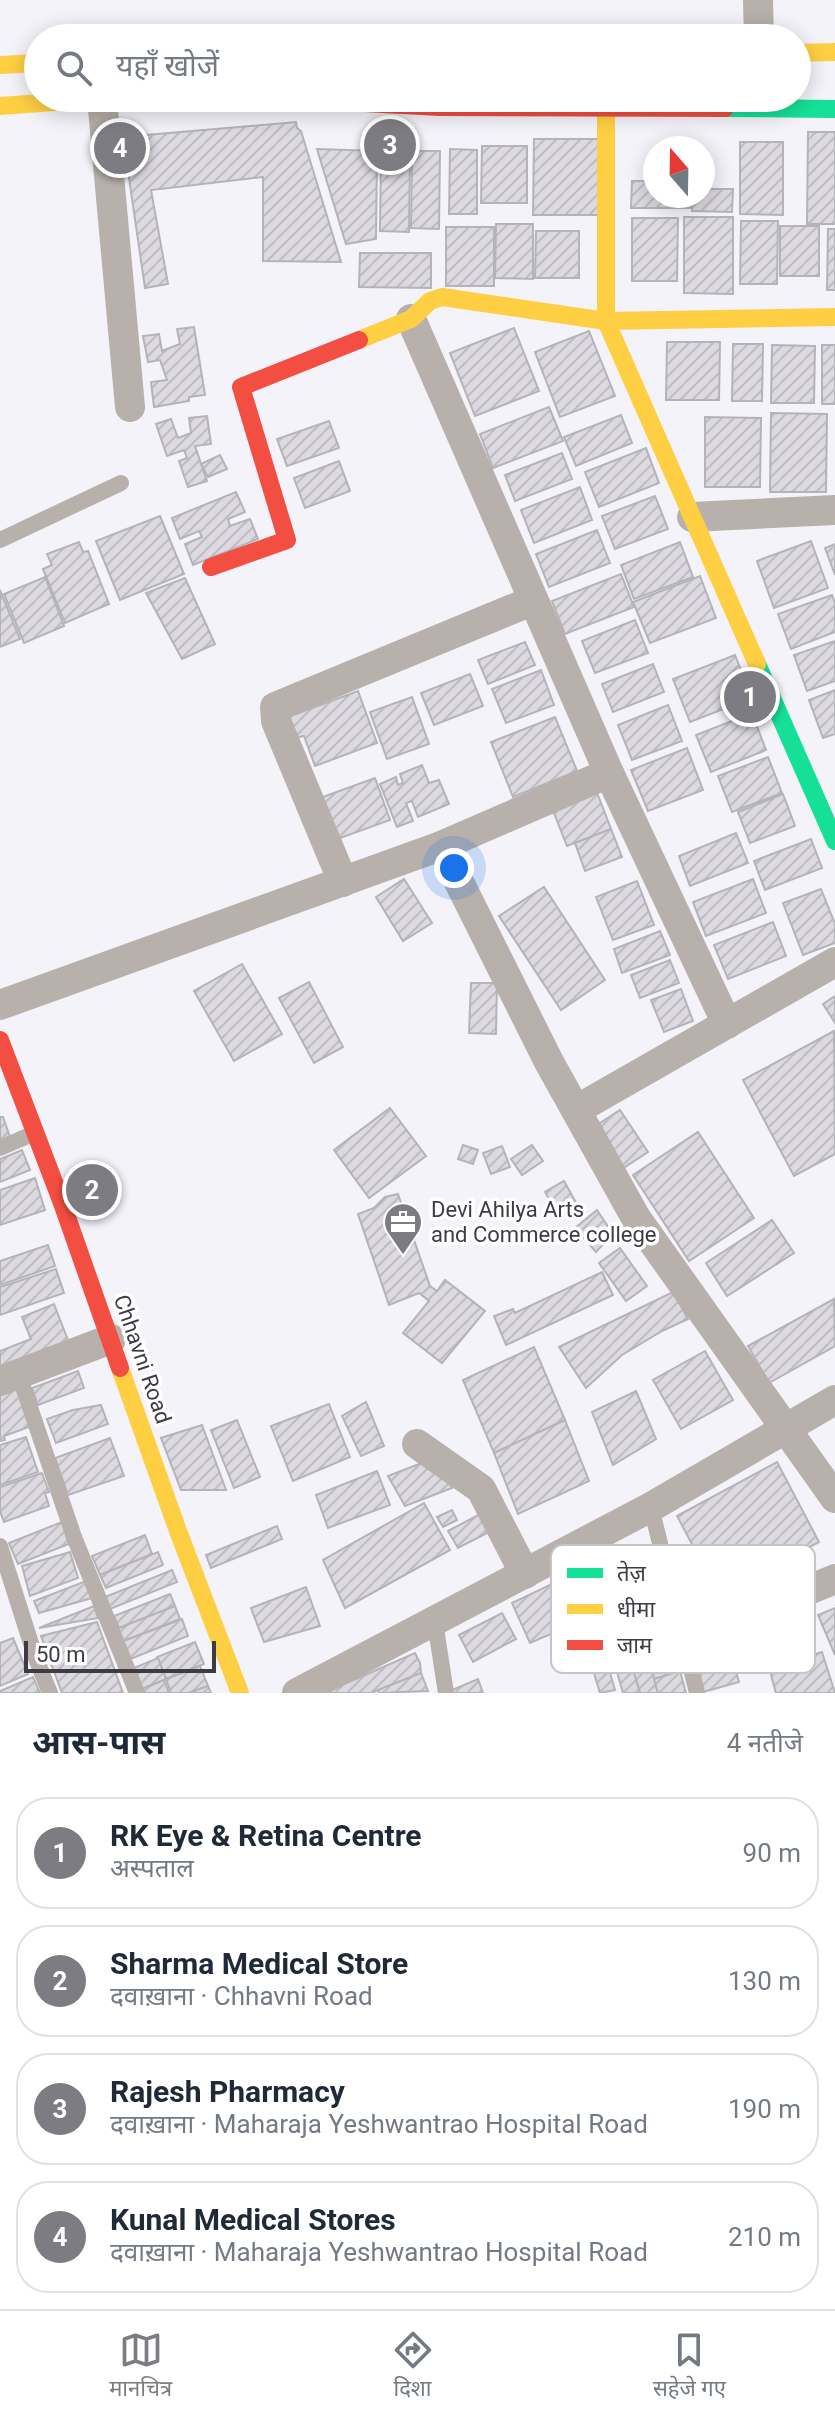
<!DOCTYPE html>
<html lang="hi">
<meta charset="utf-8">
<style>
:root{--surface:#fff;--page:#f6f6f7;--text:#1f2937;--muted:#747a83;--line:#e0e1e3;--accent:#7d7c82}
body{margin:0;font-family:Roboto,"Noto Sans Devanagari",sans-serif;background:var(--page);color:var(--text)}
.compass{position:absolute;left:643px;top:136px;width:72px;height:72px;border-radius:50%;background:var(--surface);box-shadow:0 4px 20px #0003;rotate:340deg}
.scale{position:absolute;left:24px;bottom:20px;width:192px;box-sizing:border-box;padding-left:8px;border:4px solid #3d3c42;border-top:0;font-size:22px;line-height:28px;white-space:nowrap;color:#3d3c42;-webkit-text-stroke:6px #fff;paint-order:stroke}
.you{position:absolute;left:454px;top:868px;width:28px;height:28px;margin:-20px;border:6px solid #fff;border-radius:50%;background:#1a73e8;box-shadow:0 0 0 12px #1a73e833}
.badge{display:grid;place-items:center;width:52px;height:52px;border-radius:50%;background:var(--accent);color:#fff;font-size:26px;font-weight:700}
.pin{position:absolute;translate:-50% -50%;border:4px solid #fff;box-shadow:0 2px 8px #0006}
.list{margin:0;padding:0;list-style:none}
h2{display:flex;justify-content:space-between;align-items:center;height:104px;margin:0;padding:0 32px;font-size:34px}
h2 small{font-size:26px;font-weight:400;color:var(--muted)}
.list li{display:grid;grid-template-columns:52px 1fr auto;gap:24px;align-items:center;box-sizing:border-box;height:112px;margin:0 16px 16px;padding:0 16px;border:2px solid var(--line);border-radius:32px}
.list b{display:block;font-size:30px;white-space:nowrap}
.list p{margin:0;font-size:26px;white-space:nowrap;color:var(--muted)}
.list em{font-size:26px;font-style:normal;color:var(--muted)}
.icon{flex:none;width:44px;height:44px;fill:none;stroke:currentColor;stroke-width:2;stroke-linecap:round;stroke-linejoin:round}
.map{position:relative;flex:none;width:835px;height:1693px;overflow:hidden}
.search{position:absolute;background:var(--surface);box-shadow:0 4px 20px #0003;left:24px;right:24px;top:24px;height:88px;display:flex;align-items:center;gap:20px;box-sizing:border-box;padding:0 28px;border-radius:44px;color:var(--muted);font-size:30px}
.sheet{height:616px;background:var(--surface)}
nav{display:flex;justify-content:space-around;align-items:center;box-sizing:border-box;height:112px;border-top:2px solid var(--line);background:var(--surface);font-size:22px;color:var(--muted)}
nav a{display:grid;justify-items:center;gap:4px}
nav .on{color:var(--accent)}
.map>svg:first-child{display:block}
</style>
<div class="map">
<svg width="835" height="1693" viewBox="0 0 835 1693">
<defs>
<pattern id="building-hatch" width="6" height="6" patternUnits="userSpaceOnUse" patternTransform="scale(2)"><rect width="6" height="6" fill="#dcdae0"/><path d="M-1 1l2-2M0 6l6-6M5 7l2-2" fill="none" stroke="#bebcc1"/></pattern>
</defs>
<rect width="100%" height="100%" fill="#f4f3fa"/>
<g fill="url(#building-hatch)" stroke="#b4b3b9" stroke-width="2">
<path d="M296,122L297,128L301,131L341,262L263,261V177L151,190L168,284L145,288L123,137Z"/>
<path d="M808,132H835V224H807Z"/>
<path d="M534,139H601L600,215H533Z"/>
<path d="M740,142H783V215L740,214Z"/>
<path d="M482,146H527V203H481Z"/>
<path d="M317,149L377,151L376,239L346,244Z"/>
<path d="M450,149L477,150V214H449Z"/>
<path d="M412,151H440L439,229L411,228Z"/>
<path d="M381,155L410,156L409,232L380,231Z"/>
<path d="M632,181H655V196H690V208H631Z"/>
<path d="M703,189H733L732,212L692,211V196H703Z"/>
<path d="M684,217H733V294L684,293Z"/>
<path d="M632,218H678L677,281H632Z"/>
<path d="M741,221H778L777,284H740Z"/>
<path d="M496,224H533V279L495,278Z"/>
<rect x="780" y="226" width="39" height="50"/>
<rect x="446" y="227" width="48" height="59"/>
<path d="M828,229H835V290H827Z"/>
<path d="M536,231H579V278H535Z"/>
<path d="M360,253H431V288L359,287Z"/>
<path d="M194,327L205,395L189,397V401L154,407L151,382L167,380L160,360L148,362L143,336L159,334L162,351L180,344L177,329Z"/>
<path d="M514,328L539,391L475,416L450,353Z"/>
<path d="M589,331L615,396L560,417L535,352Z"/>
<path d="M667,342H720L719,400H666Z"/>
<path d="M733,344H763L762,401H732Z"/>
<path d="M772,345L815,346L814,403H771Z"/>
<rect x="822" y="345" width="13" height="59"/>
<path d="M549,407L563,441L493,468L480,434Z"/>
<path d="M771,413L827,414L826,492H770Z"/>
<path d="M621,415L632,443L576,466L564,437Z"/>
<path d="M207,416L211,444L195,446L207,481L188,487L179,461L187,458L184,450L167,456L156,424L171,419L178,438L191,433L189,418Z"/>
<path d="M705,417L761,418L760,487H705Z"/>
<path d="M329,421L339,448L287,466L277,439Z"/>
<path d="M646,448L659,483L599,507L585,472Z"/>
<path d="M562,453L572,479L515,501L505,475Z"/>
<path d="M220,455L227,469L208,477L201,464Z"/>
<path d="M339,461L350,491L305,508L294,478Z"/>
<path d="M580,487L592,520L534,543L521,510Z"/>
<path d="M236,492L245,512L228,519L230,526L250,519L258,539L193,565L185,544L202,537L199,531L180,539L172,518Z"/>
<path d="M655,496L668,529L615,549L602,516Z"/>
<path d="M160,516L184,574L120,600L96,541Z"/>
<path d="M597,530L610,563L549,587L536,554Z"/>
<path d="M811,541L828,588L774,608L757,561Z"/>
<path d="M79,542L83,552L88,551L109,604L65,623L43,569L52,565L47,554Z"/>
<path d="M680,542L693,577L634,599L621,565Z"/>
<path d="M835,544V575L825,548Z"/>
<path d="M621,574L634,607L565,634L552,601Z"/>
<path d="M700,576L716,618L650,643L633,602Z"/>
<path d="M45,577L64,626L24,643L4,594Z"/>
<path d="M185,578L215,644L182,659L146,593Z"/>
<path d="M0,590L20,639L0,647Z"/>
<path d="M832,595L835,603V632L791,649L778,614Z"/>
<path d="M635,620L648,653L595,673L582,641Z"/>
<path d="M835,641V681L807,691L794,655Z"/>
<path d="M525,642L535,665L488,684L478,660Z"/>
<path d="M735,655L752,698L690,722L673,679Z"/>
<path d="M653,664L664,692L613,712L602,684Z"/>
<path d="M541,670L554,705L506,723L492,689Z"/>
<path d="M470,674L483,706L434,725L421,693Z"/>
<path d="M835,690V734L823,738L809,700Z"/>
<path d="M358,691L377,743L315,766L304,736L295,738L288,717Z"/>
<path d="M412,697L429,744L387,759L370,712Z"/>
<path d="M668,705L682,741L632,760L618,725Z"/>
<path d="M752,713L766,750L711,772L696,735Z"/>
<path d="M555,717L577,771L513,797L491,742Z"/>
<path d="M687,748L703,790L648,811L631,770Z"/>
<path d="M768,757L782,793L732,812L718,776Z"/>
<path d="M422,765L429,783L439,780L449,804L418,817L412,801L406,803L413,821L397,827L380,784L396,777L398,785L403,783L400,774Z"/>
<path d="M375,778L390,820L332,841L317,799Z"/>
<path d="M596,790L611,829L567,846L552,808Z"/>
<path d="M783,794L795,826L750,843L738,812Z"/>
<path d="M611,829L622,857L585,871L575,843Z"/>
<path d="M736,833L748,863L690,886L679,856Z"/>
<path d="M811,839L822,868L765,890L754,861Z"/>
<path d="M404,879L432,923L403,941L376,897Z"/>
<path d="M753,879L766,913L706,936L693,902Z"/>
<path d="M637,881L654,925L613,940L596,897Z"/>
<path d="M544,887L605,980L561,1010L499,916Z"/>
<path d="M821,889L835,924V943L803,955L783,903Z"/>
<path d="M773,922L786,956L728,979L714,945Z"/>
<path d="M660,931L670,955L622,973L614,949Z"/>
<path d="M670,960L679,983L640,998L631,975Z"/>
<path d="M242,964L282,1034L234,1061L194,991Z"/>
<path d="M309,982L343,1047L314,1063L279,998Z"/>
<path d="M471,983H497L496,1034L469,1033Z"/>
<path d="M681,989L693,1021L664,1032L651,1000Z"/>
<path d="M835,996V1023L823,1004Z"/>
<path d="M834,1031L835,1154L794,1176L743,1080Z"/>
<path d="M390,1108L426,1156L369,1198L334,1150Z"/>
<path d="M620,1110L648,1152L622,1169L594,1127Z"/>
<path d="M0,1117H3L11,1140L0,1144Z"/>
<path d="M698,1132L754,1218L689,1261L633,1175Z"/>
<path d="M463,1145L478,1150L473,1164L458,1159Z"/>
<path d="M532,1145L543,1161L522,1175L511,1159Z"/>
<path d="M502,1146L510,1167L491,1174L483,1153Z"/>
<path d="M22,1150L30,1170L0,1182V1159Z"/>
<path d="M35,1178L45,1210L0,1225V1190Z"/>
<path d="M564,1181L579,1208L559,1218L545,1192Z"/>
<path d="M398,1194L430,1286L437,1291L445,1280L485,1311L442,1363L403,1333L429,1301L419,1293L389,1305L358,1214L374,1208L385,1197Z"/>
<path d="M597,1210L613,1234L596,1252L575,1228Z"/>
<path d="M772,1220L794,1253L727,1296L706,1263Z"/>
<path d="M48,1245L55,1266L0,1285V1261Z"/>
<path d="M620,1248L647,1286L626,1301L599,1263Z"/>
<path d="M56,1269L64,1293L0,1315V1287Z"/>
<path d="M602,1272L613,1295L506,1345L494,1316L513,1309L515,1313Z"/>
<path d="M673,1292L688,1319L662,1331L622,1355L586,1388L559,1347Z"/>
<path d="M834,1299L835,1346L769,1383L748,1346Z"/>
<path d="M54,1304L71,1348L0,1367V1351L31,1339L22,1317Z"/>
<path d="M534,1347L565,1420L494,1453L463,1380Z"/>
<path d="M705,1351L733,1400L681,1429L653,1380Z"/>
<path d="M78,1371L84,1388L38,1405L32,1388Z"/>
<path d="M18,1386L32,1426L4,1436L5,1440L0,1441V1393Z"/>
<path d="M636,1391L656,1439L613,1465L592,1412Z"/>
<path d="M366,1402L384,1446L361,1456L342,1416Z"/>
<path d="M329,1404L350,1457L293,1481L271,1426Z"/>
<path d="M101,1405L108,1424L56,1443L47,1419L73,1410Z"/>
<path d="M237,1420L260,1477L234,1488L211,1430Z"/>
<path d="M565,1420L589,1481L518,1514L494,1453Z"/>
<path d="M202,1425L226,1490H181L161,1438Z"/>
<path d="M26,1437L38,1472L0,1485V1445Z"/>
<path d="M110,1438L124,1476L68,1495L55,1458Z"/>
<path d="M432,1459L452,1488L405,1506L388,1476Z"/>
<path d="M777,1462L819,1542L719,1595L677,1516Z"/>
<path d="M377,1471L390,1505L328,1528L316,1495Z"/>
<path d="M42,1473L49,1492L45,1493L49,1506L4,1522L0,1511V1487Z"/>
<path d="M424,1503L450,1550L345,1608L323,1560Z"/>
<path d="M452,1510L457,1520L443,1527L437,1517Z"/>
<path d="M480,1514L489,1532L458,1548L448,1531Z"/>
<path d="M62,1522L69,1544L18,1564L9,1543Z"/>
<path d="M277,1526L282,1539L211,1568L206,1555Z"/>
<path d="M145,1535L152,1554L100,1575L92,1556Z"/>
<path d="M70,1552L78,1578L30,1596L22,1566Z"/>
<path d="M158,1552L163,1565L106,1588L100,1575Z"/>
<path d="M172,1570L177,1582L110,1609L105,1597Z"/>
<path d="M86,1581L92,1598L39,1613L34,1601Z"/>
<path d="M556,1582L569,1609L559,1614L565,1628L530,1643L512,1603Z"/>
<path d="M306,1587L320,1626L264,1642L251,1608Z"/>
<path d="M170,1594L175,1606L119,1628L114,1616Z"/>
<path d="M94,1606L98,1618L39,1628Z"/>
<path d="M175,1606L180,1619L121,1642L116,1629Z"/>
<path d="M835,1608V1655L818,1615Z"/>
<path d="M502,1613L516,1639L473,1662L459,1635Z"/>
<path d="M182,1619L188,1636L128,1660L121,1642Z"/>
<path d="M97,1622L123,1693H62L41,1636Z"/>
<path d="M670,1637L680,1671L654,1679L644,1645Z"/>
<path d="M13,1638L28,1674L0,1686V1643Z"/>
<path d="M195,1642L204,1664L166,1679L157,1657Z"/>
<path d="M644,1645L654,1679L658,1693H640L627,1650Z"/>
<path d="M822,1652L835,1693H776L769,1668Z"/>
<path d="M415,1653L420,1663L421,1673L371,1693H324Z"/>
<path d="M628,1654L640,1693H623L613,1658Z"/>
<path d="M158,1658L166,1679L142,1689L134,1668Z"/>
<path d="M734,1665L739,1682L703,1692L698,1673Z"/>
<path d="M200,1666L208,1686L189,1693H171L166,1679Z"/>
<path d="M608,1666L615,1690L600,1693L593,1670Z"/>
<path d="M680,1671L686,1693H658L654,1679Z"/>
<path d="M421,1673L428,1691L379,1693L378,1690Z"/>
<path d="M33,1677L40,1693H0V1691Z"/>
<path d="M478,1679L483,1693H453L452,1690Z"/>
<path d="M164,1680L169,1693H144L142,1689Z"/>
<path d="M208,1686L211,1693H189Z"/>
</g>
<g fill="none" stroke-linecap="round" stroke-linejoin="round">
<g stroke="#b8b0aa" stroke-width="16">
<path d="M0,540L121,483"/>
<path d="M0,1148L35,1133"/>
<path d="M19,1375L74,1537L137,1693"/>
<path d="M651,1507L697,1693"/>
<path d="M0,1546L35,1656L50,1693"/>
<path d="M435,1622L446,1693"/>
</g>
<g stroke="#b8b0aa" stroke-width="30">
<path d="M758,0L759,38"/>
<path d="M102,98L130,407"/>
<path d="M411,319L609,773L727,1024"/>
<path d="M692,517L835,510"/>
<path d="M441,846L549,1062L636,1218L835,1498"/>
<path d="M343,882L276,721L275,707L532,601"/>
<path d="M0,1005L441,846L609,773"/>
<path d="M576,1110L835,962"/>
<path d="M0,1381L111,1339"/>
<path d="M417,1444L481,1489L525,1574"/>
<path d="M685,1641L835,1579"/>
<path d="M297,1693L651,1507L835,1400"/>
</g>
<g stroke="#16e098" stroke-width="18">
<path d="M725,108L835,109"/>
<path d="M757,664L835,841"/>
</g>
<g stroke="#ffcf43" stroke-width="18">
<path d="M797,53L835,52"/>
<path d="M0,65L38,63"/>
<path d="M606,98V321L757,664"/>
<path d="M0,106L106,98"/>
<path d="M359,340L411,319L430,301L442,297L606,321L835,317"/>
<path d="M120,1368L178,1531L240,1693"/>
</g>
<g stroke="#f24e42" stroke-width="18">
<path d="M270,98L440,107L725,108"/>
<path d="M211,567L287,540L241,387L359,340"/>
<path d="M0,1040L62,1203L120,1368"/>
</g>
</g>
<defs>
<symbol id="office-pin" viewBox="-11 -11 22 30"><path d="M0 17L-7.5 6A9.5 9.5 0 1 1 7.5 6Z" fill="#7d7c82" stroke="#fff"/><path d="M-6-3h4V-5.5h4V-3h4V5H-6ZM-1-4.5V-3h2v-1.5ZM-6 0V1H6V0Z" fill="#fff"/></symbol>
</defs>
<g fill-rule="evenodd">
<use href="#office-pin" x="381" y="1200" width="44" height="60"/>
</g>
<g text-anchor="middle" stroke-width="7" stroke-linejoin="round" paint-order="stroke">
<g font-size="22" fill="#3d3c42" stroke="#fff" text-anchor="start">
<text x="431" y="1217">Devi Ahilya Arts<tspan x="431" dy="25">and Commerce college</tspan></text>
</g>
<g font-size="22" fill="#3d3c42" stroke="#fff">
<text transform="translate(143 1359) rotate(71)" y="8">Chhavni Road</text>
</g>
</g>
<rect x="551" y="1545" width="264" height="128" rx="12" fill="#fff" stroke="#c5c4c6" stroke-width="2"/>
<rect x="567" y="1568" width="36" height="10" fill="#16e098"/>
<rect x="567" y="1604" width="36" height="10" fill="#ffcf43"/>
<rect x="567" y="1640" width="36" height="10" fill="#f24e42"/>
<g font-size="22" fill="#3d3c42">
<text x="617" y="1581">तेज़</text>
<text x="617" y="1617">धीमा</text>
<text x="617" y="1653">जाम</text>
</g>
</svg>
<svg class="compass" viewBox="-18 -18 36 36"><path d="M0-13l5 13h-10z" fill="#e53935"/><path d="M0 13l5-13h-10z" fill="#747a83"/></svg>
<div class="scale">50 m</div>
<div class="you"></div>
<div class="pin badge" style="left:750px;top:697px">1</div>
<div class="pin badge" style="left:92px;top:1190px">2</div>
<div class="pin badge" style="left:390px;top:145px">3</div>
<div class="pin badge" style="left:120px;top:148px">4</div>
<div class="search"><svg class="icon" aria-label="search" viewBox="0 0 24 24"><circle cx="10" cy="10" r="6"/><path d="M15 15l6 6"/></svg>यहाँ खोजें</div>
</div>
<section class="sheet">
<h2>आस-पास<small>4 नतीजे</small></h2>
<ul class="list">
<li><span class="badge">1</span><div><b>RK Eye &amp; Retina Centre</b><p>अस्पताल</p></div><em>90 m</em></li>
<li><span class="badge">2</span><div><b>Sharma Medical Store</b><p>दवाख़ाना · Chhavni Road</p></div><em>130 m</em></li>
<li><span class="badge">3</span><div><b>Rajesh Pharmacy</b><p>दवाख़ाना · Maharaja Yeshwantrao Hospital Road</p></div><em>190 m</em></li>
<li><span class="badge">4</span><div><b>Kunal Medical Stores</b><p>दवाख़ाना · Maharaja Yeshwantrao Hospital Road</p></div><em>210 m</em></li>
</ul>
</section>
<nav>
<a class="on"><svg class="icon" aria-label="map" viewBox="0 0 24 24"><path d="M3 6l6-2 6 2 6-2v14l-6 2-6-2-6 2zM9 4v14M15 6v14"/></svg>मानचित्र</a>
<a><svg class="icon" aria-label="directions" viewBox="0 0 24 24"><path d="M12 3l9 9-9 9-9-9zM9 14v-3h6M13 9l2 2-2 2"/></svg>दिशा</a>
<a><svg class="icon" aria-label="saved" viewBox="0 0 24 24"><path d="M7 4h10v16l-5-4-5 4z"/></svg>सहेजे गए</a>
</nav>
